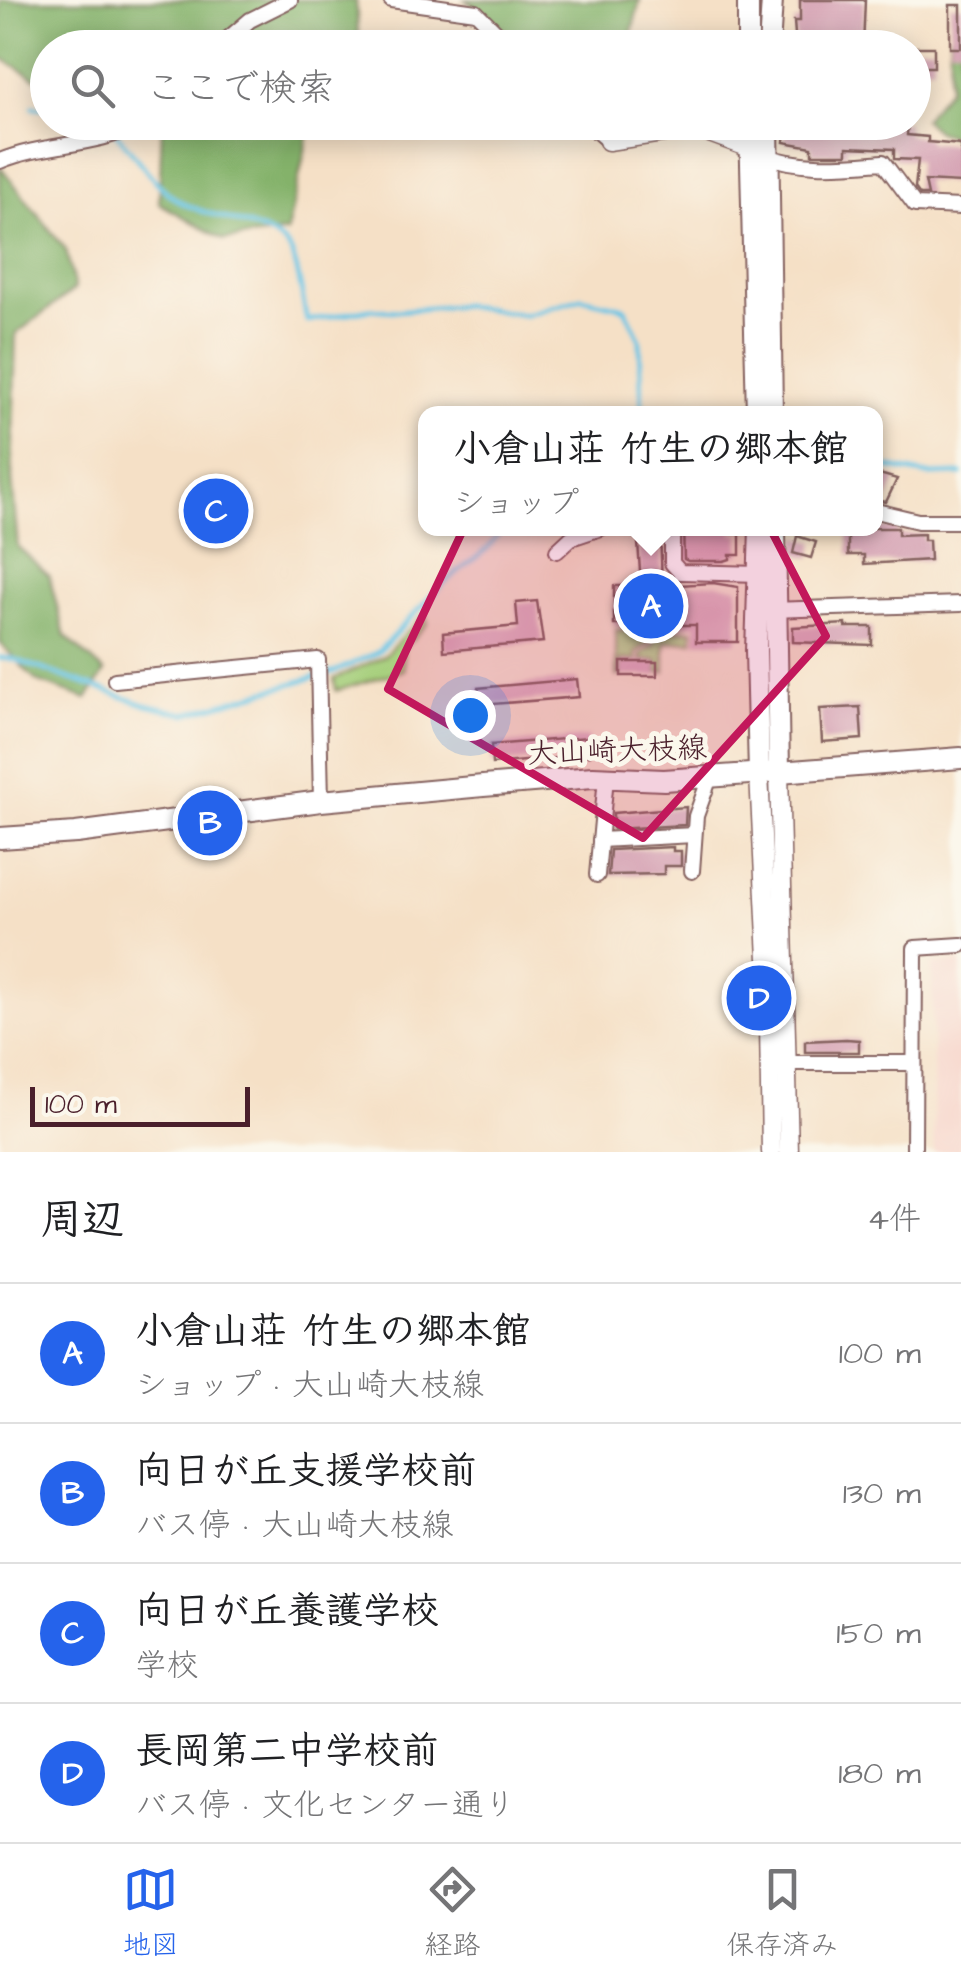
<!DOCTYPE html>
<html lang="ja">
<meta charset="utf-8">
<style>
:root{--surface:#fff;--page:#f2f2f2;--text:#202124;--muted:#757577;--line:#e0e0e0;--accent:#2563eb}
body{margin:0;font-family:"Architects Daughter","Klee One",sans-serif;background:var(--page);color:var(--text)}
.scale{position:absolute;left:30px;bottom:25px;width:220px;box-sizing:border-box;padding-left:10px;border:5px solid #4a1f2b;border-top:0;font-size:28px;line-height:35px;white-space:nowrap;color:#4a1f2b;-webkit-text-stroke:8px #fbf7ec;paint-order:stroke}
.you{position:absolute;left:470px;top:715px;width:35px;height:35px;margin:-25px;border:8px solid #fff;border-radius:50%;background:#1a73e8;box-shadow:0 0 0 15px #1a73e833}
.badge{display:grid;place-items:center;width:65px;height:65px;border-radius:50%;background:var(--accent);color:#fff;font-size:32px;font-weight:700}
.pin{position:absolute;translate:-50% -50%;border:5px solid #fff;box-shadow:0 2px 10px #0006}
.popup{position:absolute;left:418px;top:406px;width:465px;height:130px;box-sizing:border-box;display:grid;place-content:center;border-radius:20px;background:var(--surface);filter:drop-shadow(0 2px 8px #0005);font-size:32px;white-space:nowrap;color:var(--muted)}
.popup b{font-size:38px;color:var(--text)}
.popup::after{content:'';position:absolute;left:50%;top:100%;margin-left:-20px;border:20px solid transparent;border-top-color:var(--surface)}
.list{margin:0;padding:0;list-style:none}
h2{display:flex;justify-content:space-between;align-items:center;height:130px;margin:0;padding:0 40px;font-size:42px}
h2 small{font-size:32px;font-weight:400;color:var(--muted)}
.list li{display:grid;grid-template-columns:65px 1fr auto;gap:30px;align-items:center;box-sizing:border-box;height:140px;padding:0 40px;border-top:2px solid var(--line)}
.list b{display:block;font-size:38px;white-space:nowrap}
.list p{margin:0;font-size:32px;white-space:nowrap;color:var(--muted)}
.list em{font-size:32px;font-style:normal;color:var(--muted)}
.icon{flex:none;width:55px;height:55px;fill:none;stroke:currentColor;stroke-width:2;stroke-linecap:round;stroke-linejoin:round}
.map{position:relative;flex:none;width:961px;height:1152px;overflow:hidden}
.search{position:absolute;background:var(--surface);box-shadow:0 5px 25px #0003;left:30px;right:30px;top:30px;height:110px;display:flex;align-items:center;gap:25px;box-sizing:border-box;padding:0 35px;border-radius:55px;color:var(--muted);font-size:38px}
.sheet{height:690px;background:var(--surface)}
nav{display:flex;justify-content:space-around;align-items:center;box-sizing:border-box;height:140px;border-top:2px solid var(--line);background:var(--surface);font-size:28px;color:var(--muted)}
nav a{display:grid;justify-items:center;gap:5px}
nav .on{color:var(--accent)}
.map>svg:first-child{display:block}
</style>
<div class="map">
<svg width="961" height="1152" viewBox="0 0 961 1152">
<rect width="100%" height="100%" fill="#fbf7ec"/>
<filter id="ink" filterUnits="userSpaceOnUse"><feTurbulence type="fractalNoise" baseFrequency=".01" numOctaves="2"/><feDisplacementMap in="SourceGraphic" scale="20" xChannelSelector="R" yChannelSelector="G"/><feConvolveMatrix kernelMatrix="1 2 1 2 8 2 1 2 1" color-interpolation-filters="sRGB"/></filter>
<filter id="wash" filterUnits="userSpaceOnUse"><feTurbulence type="fractalNoise" baseFrequency=".0048" numOctaves="4" result="noise"/><feDisplacementMap in="SourceGraphic" scale="40" xChannelSelector="R" yChannelSelector="G"/><feGaussianBlur stdDeviation="2.25" result="paint"/><feColorMatrix in="noise" values="0 0 0 0 0 0 0 0 0 0 0 0 0 0 0 0 0 1.4 0 .05"/><feComposite in="paint" operator="in"/></filter>
<g filter="url(#wash)">
<rect width="100%" height="100%" fill="#f5e0c6"/>
<path fill="#f7d1c7" d="M961,962V1152H934L932,964Z"/>
<g fill="#a6cf7b" stroke="#787753" stroke-width="2.5">
<path d="M425,614L428,623L403,649L404,670L336,691L334,679L384,656Z"/>
<path d="M616,630H650V642L636,652V660H620V676H616Z"/>
<path d="M655,630H693V641L665,642V672H658L657,660H641V654L654,645Z"/>
</g>
<g fill="#84b26b" stroke="#67684b" stroke-width="2.5">
<path d="M0,0H356L359,47L48,48L47,85L0,57Z"/>
<path d="M465,0H640L628,47H527Z"/>
<path d="M950,36H961L958,138L937,131L923,119L949,88Z"/>
<path d="M162,123H311L287,232L224,240L159,203Z"/>
<path d="M0,166L66,250L75,289L16,334L12,478L18,547L49,576L65,636L105,672L87,699L36,681L0,643Z"/>
</g>
<g fill="none" stroke-linecap="round" stroke-linejoin="round">
<g stroke="#67c5e5" stroke-width="5">
<path d="M33,107L48,108"/>
<path d="M106,122C130,146 146,176 173,197C201,219 277,223 291,252C300,272 302,299 307,321L370,309L396,311L464,305L524,315L582,298L625,308L640,340L642,414"/>
<path d="M876,465L928,475L961,474"/>
<path d="M0,658L13,659L146,705L186,714L336,671L378,652L444,583L488,548L503,528"/>
</g>
</g>
<g id="blocks">
<g fill="#d39db0">
<path d="M800,0H865L863,48H796L794,21H800Z"/>
<rect x="950" y="5" width="11" height="43"/>
<path d="M934,47V67H914V47Z"/>
<path d="M786,122H908L907,135L928,137V142L961,145V183L925,181L928,195H920L915,188L918,160L894,159V149L847,147V154H812V147L784,142Z"/>
<path d="M876,473L897,479L886,502L876,500Z"/>
<path d="M637,528H660L662,586L713,583L738,587V642H696V625H614V586H641Z"/>
<path d="M683,528H733V534H740V555H730V559L724,561H688L684,559Z"/>
<path d="M848,528H898V535L924,534V540H929L930,560L864,564V555H848Z"/>
<path d="M797,536L816,542L811,558L793,553Z"/>
<path d="M537,601L543,642L444,651L443,633L518,626L516,603Z"/>
<path d="M846,624V627H872V645L793,642V627Z"/>
<rect x="621" y="662" width="36" height="14"/>
<path d="M577,679L579,697L480,705L478,688Z"/>
<path d="M860,707L862,739L822,742L820,709Z"/>
<path d="M588,737L590,755L492,764L491,745Z"/>
<path d="M686,807L685,825L613,829V813Z"/>
<path d="M673,847V851H681V866H664V874L608,875L610,850Z"/>
<path d="M846,1039L859,1040V1052H805V1041Z"/>
</g>
</g>
</g>
<g filter="url(#ink)">
<use href="#blocks" fill-opacity="0" stroke="#866361" stroke-width="2.5"/>
<g fill="none" stroke-linecap="round" stroke-linejoin="round">
<defs>
<g id="minor">
<path d="M391,0L476,12L512,48"/>
<path d="M217,48L250,20L290,0"/>
<path d="M586,122L608,141"/>
<path d="M765,155C801,170 846,165 883,162L915,205L961,207"/>
<path d="M0,161C45,142 97,148 142,122"/>
<path d="M876,511L918,521H961"/>
<path d="M672,528V563L680,572L761,574"/>
<path d="M557,551L571,538L601,528"/>
<path d="M770,610L961,604"/>
<path d="M115,680L318,660L321,801"/>
<path d="M600,840L694,835"/>
<path d="M692,871L696,816L710,777"/>
<path d="M597,875L606,777"/>
<path d="M780,1063H914"/>
<path d="M914,1152L915,948L961,945"/>
</g>
<g id="tertiary">
<path d="M608,141L696,128L750,148"/>
<path d="M779,772L789,1152"/>
<path d="M759,774L768,959L771,1152"/>
</g>
<path id="secondary" d="M779,772L961,758"/>
<g id="primary">
<path d="M748,0V48"/>
<path d="M769,48L772,0"/>
<path d="M750,122L757,414"/>
<path d="M768,122L772,414"/>
<path d="M759,774L756,651L760,528"/>
<path d="M0,838L76,833L321,801L483,786L593,777L664,780L779,772L775,528"/>
</g>
</defs>
<use href="#minor" stroke="#866361" stroke-width="18"/>
<use href="#tertiary" stroke="#866361" stroke-width="21"/>
<use href="#secondary" stroke="#866361" stroke-width="24"/>
<use href="#primary" stroke="#866361" stroke-width="24"/>
<use href="#minor" stroke="#fff" stroke-width="14"/>
<use href="#tertiary" stroke="#fff" stroke-width="18"/>
<use href="#secondary" stroke="#fff" stroke-width="20"/>
<use href="#primary" stroke="#fff" stroke-width="20"/>
</g>
</g>
<path fill="#c2185b" fill-opacity="0.2" stroke="#c2185b" stroke-width="8" stroke-linejoin="round" d="M718,428L826,636L643,838L388,689L488,477Z"/>
<g text-anchor="middle" stroke-width="10" stroke-linejoin="round" paint-order="stroke">
<g font-size="30" fill="#4a1f2b" stroke="#fbf7ec">
<text transform="translate(617 750) rotate(-2)" y="10">大山崎大枝線</text>
</g>
</g>
</svg>
<div class="scale">100 m</div>
<div class="you"></div>
<div class="pin badge" style="left:651px;top:606px">A</div>
<div class="popup"><b>小倉山荘 竹生の郷本館</b>ショップ</div>
<div class="pin badge" style="left:210px;top:823px">B</div>
<div class="pin badge" style="left:216px;top:511px">C</div>
<div class="pin badge" style="left:759px;top:998px">D</div>
<div class="search"><svg class="icon" aria-label="search" viewBox="0 0 24 24"><circle cx="10" cy="10" r="6"/><path d="M15 15l6 6"/></svg>ここで検索</div>
</div>
<section class="sheet">
<h2>周辺<small>4件</small></h2>
<ul class="list">
<li><span class="badge">A</span><div><b>小倉山荘 竹生の郷本館</b><p>ショップ · 大山崎大枝線</p></div><em>100 m</em></li>
<li><span class="badge">B</span><div><b>向日が丘支援学校前</b><p>バス停 · 大山崎大枝線</p></div><em>130 m</em></li>
<li><span class="badge">C</span><div><b>向日が丘養護学校</b><p>学校</p></div><em>150 m</em></li>
<li><span class="badge">D</span><div><b>長岡第二中学校前</b><p>バス停 · 文化センター通り</p></div><em>180 m</em></li>
</ul>
</section>
<nav>
<a class="on"><svg class="icon" aria-label="map" viewBox="0 0 24 24"><path d="M3 6l6-2 6 2 6-2v14l-6 2-6-2-6 2zM9 4v14M15 6v14"/></svg>地図</a>
<a><svg class="icon" aria-label="directions" viewBox="0 0 24 24"><path d="M12 3l9 9-9 9-9-9zM9 14v-3h6M13 9l2 2-2 2"/></svg>経路</a>
<a><svg class="icon" aria-label="saved" viewBox="0 0 24 24"><path d="M7 4h10v16l-5-4-5 4z"/></svg>保存済み</a>
</nav>
